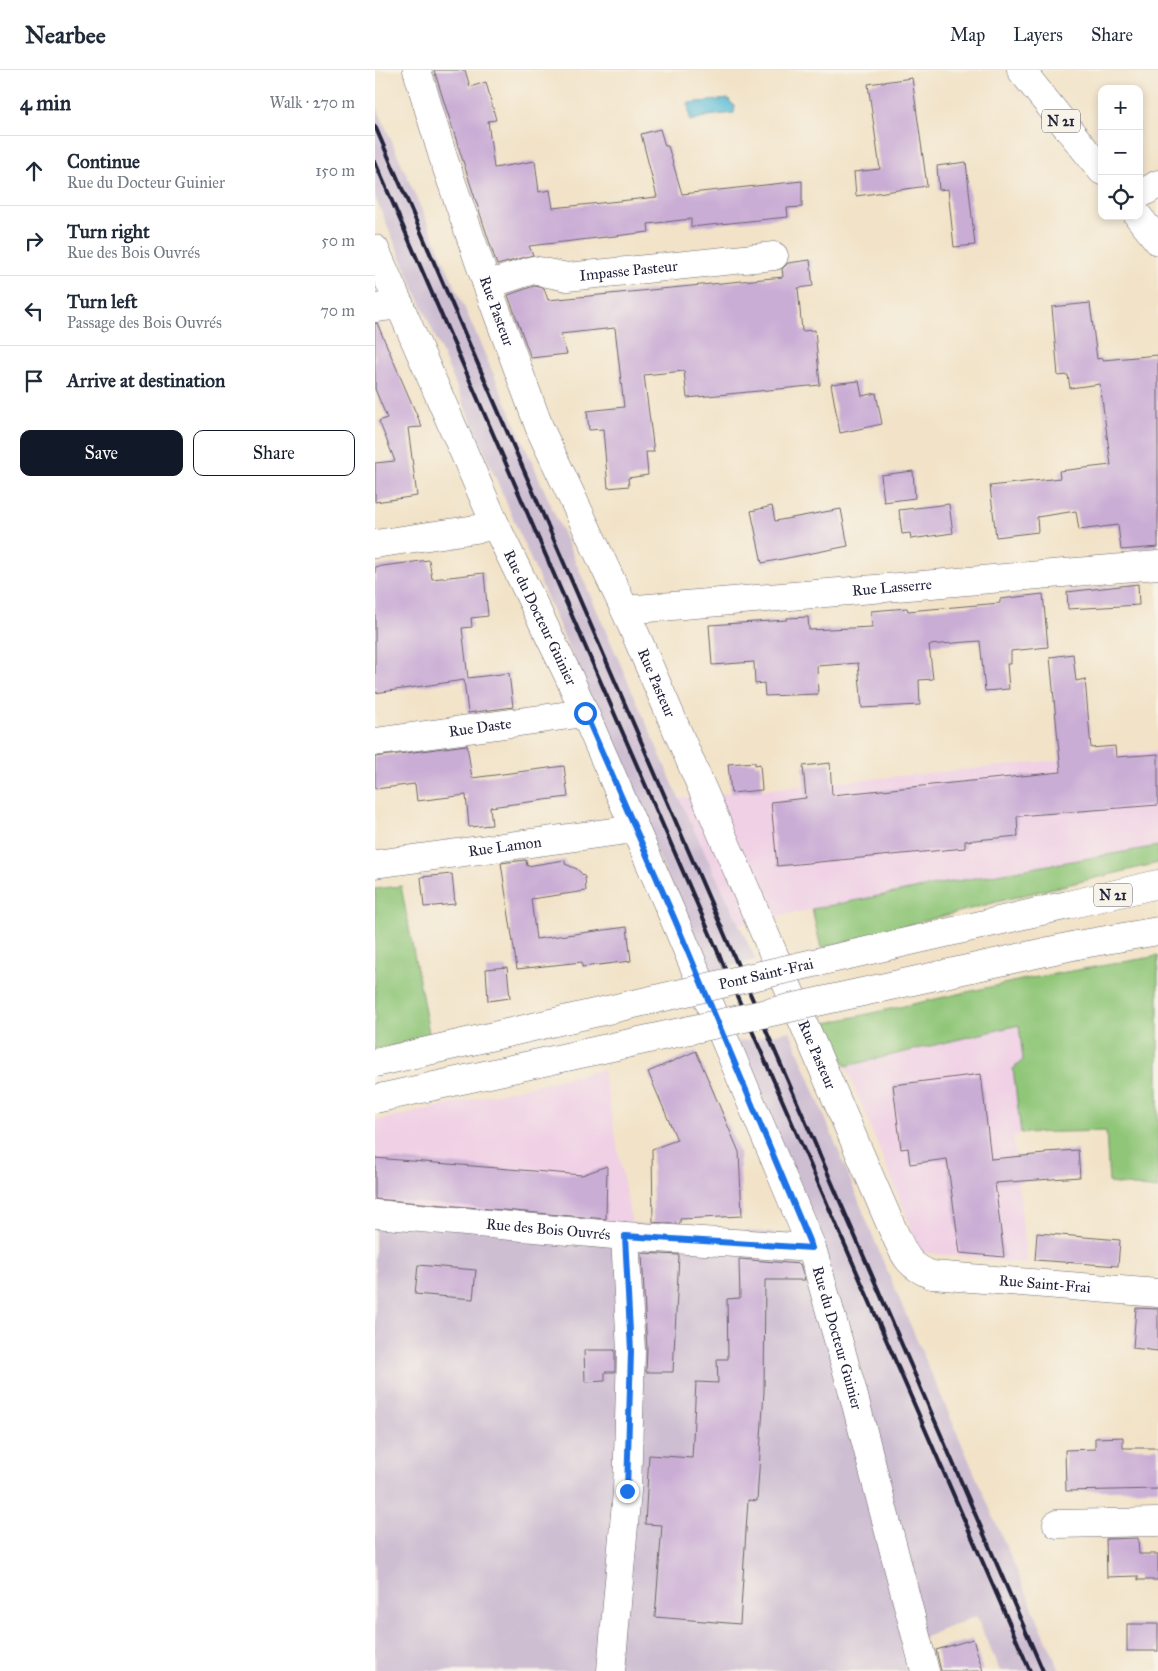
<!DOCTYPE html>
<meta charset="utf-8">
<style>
:root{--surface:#fff;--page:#f2f2f3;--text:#1f2937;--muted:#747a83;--line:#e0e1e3;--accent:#111827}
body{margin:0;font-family:"IM FELL Great Primer",serif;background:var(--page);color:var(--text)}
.controls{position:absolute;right:15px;top:15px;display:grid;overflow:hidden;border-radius:10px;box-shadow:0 2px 8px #0003}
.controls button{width:45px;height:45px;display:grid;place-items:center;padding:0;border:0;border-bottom:1px solid var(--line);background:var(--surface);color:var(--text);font:25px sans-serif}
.stop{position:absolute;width:15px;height:15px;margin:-11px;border:4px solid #1a73e8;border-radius:50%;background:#fff}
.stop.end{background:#1a73e8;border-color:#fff;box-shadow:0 1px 5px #0008}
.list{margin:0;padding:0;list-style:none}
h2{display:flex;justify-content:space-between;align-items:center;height:65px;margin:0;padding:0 20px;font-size:21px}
h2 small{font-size:16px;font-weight:400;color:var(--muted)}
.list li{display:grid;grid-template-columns:32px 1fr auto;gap:15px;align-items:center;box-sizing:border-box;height:70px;padding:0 20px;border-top:1px solid var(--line)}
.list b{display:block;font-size:19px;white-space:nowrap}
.list p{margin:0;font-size:16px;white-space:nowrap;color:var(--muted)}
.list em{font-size:16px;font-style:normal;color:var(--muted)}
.actions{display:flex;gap:10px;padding:15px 20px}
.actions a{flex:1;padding:11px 0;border:1px solid var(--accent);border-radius:10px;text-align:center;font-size:18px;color:var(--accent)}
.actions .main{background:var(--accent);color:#fff}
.icon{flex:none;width:28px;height:28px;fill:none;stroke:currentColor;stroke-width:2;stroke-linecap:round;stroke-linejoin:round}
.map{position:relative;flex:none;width:783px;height:1601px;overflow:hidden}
header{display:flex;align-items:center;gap:30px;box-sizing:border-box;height:70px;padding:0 25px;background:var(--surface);border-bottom:1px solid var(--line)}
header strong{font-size:24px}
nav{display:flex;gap:28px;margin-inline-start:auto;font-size:18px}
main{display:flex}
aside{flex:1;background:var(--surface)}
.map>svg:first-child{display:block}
</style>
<header>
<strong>Nearbee</strong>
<nav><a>Map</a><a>Layers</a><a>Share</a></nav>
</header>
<main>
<aside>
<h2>4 min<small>Walk · 270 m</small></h2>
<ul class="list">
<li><svg class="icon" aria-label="ahead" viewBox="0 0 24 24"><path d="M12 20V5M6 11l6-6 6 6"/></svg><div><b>Continue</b><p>Rue du Docteur Guinier</p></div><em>150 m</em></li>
<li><svg class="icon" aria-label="right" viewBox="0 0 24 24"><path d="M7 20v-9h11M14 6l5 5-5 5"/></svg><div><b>Turn right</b><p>Rue des Bois Ouvrés</p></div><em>50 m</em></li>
<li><svg class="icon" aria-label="left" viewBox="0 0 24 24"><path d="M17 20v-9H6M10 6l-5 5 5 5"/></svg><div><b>Turn left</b><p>Passage des Bois Ouvrés</p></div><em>70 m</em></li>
<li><svg class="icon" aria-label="arrive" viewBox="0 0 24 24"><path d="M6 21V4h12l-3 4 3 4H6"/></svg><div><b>Arrive at destination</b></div></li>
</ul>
<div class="actions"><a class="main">Save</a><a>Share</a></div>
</aside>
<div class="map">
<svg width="783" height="1601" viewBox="0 0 783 1601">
<rect width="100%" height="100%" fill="#f7f3e8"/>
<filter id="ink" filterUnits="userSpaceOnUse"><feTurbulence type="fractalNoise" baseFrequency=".02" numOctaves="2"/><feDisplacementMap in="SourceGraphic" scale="10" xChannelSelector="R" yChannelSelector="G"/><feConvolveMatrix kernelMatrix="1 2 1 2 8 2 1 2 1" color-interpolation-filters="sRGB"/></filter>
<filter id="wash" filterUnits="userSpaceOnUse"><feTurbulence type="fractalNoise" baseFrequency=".0096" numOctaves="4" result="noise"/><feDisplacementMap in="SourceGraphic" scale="20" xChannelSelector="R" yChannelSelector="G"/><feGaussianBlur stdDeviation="1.12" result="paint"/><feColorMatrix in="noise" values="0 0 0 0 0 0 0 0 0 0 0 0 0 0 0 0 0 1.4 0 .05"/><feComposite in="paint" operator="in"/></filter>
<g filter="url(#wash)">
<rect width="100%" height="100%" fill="#f2e3c8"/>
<g fill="#f0d0e5">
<path d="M783,680V776L565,814L364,854L304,728Z"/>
<path d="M644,955L648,990L638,1000L646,1063L638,1066L652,1194L546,1182L471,996Z"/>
<path d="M228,1000L257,1155L0,1136V1051Z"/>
</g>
<g fill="#cebed2">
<path d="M0,33L304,728L381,890L333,902L0,127Z"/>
<path d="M415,961L510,1196L685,1601H625L601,1546L526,1577L532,1601H0V1136L442,1166L361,972Z"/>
</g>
<g fill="#90c678" stroke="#59745a">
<path d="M783,776V793L641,827L446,878L437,839L565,814Z"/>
<path d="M26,816L55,968L0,980V819Z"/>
<path d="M783,886V1119L734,1113L731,1061L646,1063L638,999L648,990L644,955L471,996L452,953L651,909Z"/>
</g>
<path fill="#57bbd6" stroke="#3c6e88" d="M354,29L355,32L360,36L359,43L333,46L315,51L313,33Z"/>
<g id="blocks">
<g fill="#caadd5">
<path d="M59,0H90L95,17L111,12L121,50L113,51L119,98L160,91L164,122L175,120L178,138L282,127L266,64L285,59L290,76H293L307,124L427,111V137L412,138L413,147L316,157V149L273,154L274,162L154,176L158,185L122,195L94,110Z"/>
<path d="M537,8L552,116L481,126L479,102L505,99L493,14Z"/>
<path d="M591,92L600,175L579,177L573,119L564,120L562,96Z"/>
<path d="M435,190L438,216L423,218L427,261L440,260L445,315L312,328L309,301L269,305L279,382H271L273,405L253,408L254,416L233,418L228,359L214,360L212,341L249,337L240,258L185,264L192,284L156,288L133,225L159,216L169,218L173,230L408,207L407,199L413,193Z"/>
<path d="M715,233L722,289L728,288V290L783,285V477L746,480L743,455L704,460L701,441L662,447L663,462L621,467L615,416L685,408L684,401L736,395L725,314L695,318L693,305L683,306L677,237Z"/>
<path d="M0,253H2L47,357L33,358L42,426L0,432V393L20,391L4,351L12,348L0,319Z"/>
<path d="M484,311L487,326L501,323L507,354L465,363L456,314Z"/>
<path d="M538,401L540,428L509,432L506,405Z"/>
<path d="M574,434L578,463L536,469L535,463L527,464L524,440Z"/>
<path d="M397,436L400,451L466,439L473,476L387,493L376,441Z"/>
<path d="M54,490L57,509L109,503L113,546L96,548L97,557L87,558L93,608L134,603L138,637L93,643L89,610L0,623V497Z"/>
<path d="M763,514L764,535L693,539L692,522Z"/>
<path d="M668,524L673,577L636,581V594H632L634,619L610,621L605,571L554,575L558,609L544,610L545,635L487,638L483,593L442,596L443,624L390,626L389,613L380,614L379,592L337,595L334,555L412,550V548L433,547L434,560L497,557L496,541L532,538L533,541L625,533V529Z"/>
<path d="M698,584L701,611L710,609L716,678L740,676L741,687L783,684V735L642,746L643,766L590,771V778L402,796L396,732L431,728L428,696L455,693L457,725L686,702L675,587Z"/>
<path d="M92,675L97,708L189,696L193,727L115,737L117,755L94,757L91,725L42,731L40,714L0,719V687Z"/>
<path d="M380,692V695L385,694L387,720L356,723L353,694Z"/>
<path d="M151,790L152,796L190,790V794L202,799L210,807L211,821L156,829L161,869L252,857L256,891L207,897V892L142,899L126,793Z"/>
<path d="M77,804L80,834L49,837L46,807Z"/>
<path d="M132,897L135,928L113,931L111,899Z"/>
<path d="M321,981L364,1082L367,1146L305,1149V1154L278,1152L277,1079L302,1070L273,1002Z"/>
<path d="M606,1004L616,1089L670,1084V1082L703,1080L705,1107L620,1113L629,1187L585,1183L572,1089L535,1094L533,1078L526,1079L518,1015Z"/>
<path d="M0,1088L207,1105L232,1096L231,1149L0,1129Z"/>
<path d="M662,1163L745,1170L743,1196L660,1190Z"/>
<path d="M267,1183L304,1185L298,1302H271L272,1280Z"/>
<path d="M364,1189L425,1194L430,1210H390L389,1321L382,1431L373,1430L365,1554L280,1547L287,1455L270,1454L274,1385L317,1388L321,1312L343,1313L342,1289H353L352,1229L365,1228Z"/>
<path d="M43,1195L101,1200L98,1229L40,1224Z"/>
<path d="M761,1238L783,1239V1281L758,1278Z"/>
<path d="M209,1280H240V1302H230V1311L210,1312Z"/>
<path d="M748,1367V1378H783V1419L691,1421L690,1380L720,1379V1368Z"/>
<path d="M763,1468L764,1484H783V1510H763V1506L732,1507L731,1469Z"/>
<rect x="752" y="1554" width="31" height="27"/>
<path d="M598,1569L608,1601H566L561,1580Z"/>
</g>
</g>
</g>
<g filter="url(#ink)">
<use href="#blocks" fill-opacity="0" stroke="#6b666c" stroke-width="1"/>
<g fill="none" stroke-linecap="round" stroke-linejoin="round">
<defs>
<g id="street">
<path id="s1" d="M42,0L68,87L112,215L165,359L250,540L517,1158C529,1182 530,1195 557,1205L783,1223"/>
<path d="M764,125L783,114"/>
<path id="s2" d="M112,215L158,200L192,207L399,186"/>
<path d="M0,238L25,235"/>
<path d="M0,474L121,456"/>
<path id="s3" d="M250,540L783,495"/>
<path id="s4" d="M0,672L209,643"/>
<path id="s5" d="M0,794L260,759"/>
<path id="s6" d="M0,1144L250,1166L437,1178"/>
<path d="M682,1454L783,1452"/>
<path d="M236,1601L252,1421L256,1281L250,1166"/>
</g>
<g id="secondary">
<path id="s7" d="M0,179L121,456L194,607L300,851L437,1178L477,1319L550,1601"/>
</g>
<g id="primary">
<path d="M646,0L727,101"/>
<path d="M763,146L783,171"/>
<path d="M693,835L783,814"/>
<path d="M702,875L783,861"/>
</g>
</defs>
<use href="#street" stroke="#6b666c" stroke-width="29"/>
<use href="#secondary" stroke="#6b666c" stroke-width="29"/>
<use href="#primary" stroke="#6b666c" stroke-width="29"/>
<use href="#street" stroke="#fff" stroke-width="28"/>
<use href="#secondary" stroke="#fff" stroke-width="28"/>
<use href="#primary" stroke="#fff" stroke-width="28"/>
<g stroke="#22223b" stroke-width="4">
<path d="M0,56L668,1601"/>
<path d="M0,92L655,1601"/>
</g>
<defs>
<g id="primary-bridge">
<path id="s8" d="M0,993L693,835"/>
<path d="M0,1029L702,875"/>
</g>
</defs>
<use href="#primary-bridge" stroke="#6b666c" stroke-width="29" stroke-linecap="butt"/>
<use href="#primary-bridge" stroke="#fff" stroke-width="28"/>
</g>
</g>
<g fill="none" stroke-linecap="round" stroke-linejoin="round" filter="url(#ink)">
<path stroke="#1a73e8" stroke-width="6" d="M210,643L300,850L437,1178L250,1166L256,1281L252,1421"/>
</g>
<g text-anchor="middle" stroke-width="4" stroke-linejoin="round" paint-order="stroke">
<g fill="#f7f3e8" stroke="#62616f" stroke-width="1">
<rect x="667" y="39.5" width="38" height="23" rx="4"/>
<rect x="719" y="813.5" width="38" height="23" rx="4"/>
</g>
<g font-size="14" font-weight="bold" fill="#22223b">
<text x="686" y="56">N 21</text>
<text x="738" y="830">N 21</text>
</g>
<g font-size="15" fill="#22223b" stroke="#f7f3e8">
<text dy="5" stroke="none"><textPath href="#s2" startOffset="145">Impasse Pasteur</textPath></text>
<text dy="5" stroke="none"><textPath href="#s1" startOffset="254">Rue Pasteur</textPath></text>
<text dy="5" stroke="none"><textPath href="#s3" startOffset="268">Rue Lasserre</textPath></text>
<text dy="5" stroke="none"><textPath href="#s7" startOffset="404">Rue du Docteur Guinier</textPath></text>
<text dy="5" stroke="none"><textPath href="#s1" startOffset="659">Rue Pasteur</textPath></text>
<text dy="5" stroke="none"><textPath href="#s4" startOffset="106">Rue Daste</textPath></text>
<text dy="5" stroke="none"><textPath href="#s5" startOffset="131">Rue Lamon</textPath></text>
<text dy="5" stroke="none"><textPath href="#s8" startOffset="401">Pont Saint-Frai</textPath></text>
<text dy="5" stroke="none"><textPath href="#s1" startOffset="1064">Rue Pasteur</textPath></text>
<text dy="5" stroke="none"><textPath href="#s6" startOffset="174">Rue des Bois Ouvrés</textPath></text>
<text dy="5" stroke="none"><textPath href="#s1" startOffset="1430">Rue Saint-Frai</textPath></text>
<text dy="5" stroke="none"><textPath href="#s7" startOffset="1184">Rue du Docteur Guinier</textPath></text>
</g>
</g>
</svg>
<div class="controls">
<button>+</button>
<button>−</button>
<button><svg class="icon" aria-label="locate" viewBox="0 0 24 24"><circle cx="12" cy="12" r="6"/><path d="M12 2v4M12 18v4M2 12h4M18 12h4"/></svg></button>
</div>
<div class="stop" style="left:210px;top:643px"></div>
<div class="stop end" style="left:252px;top:1421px"></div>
</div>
</main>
